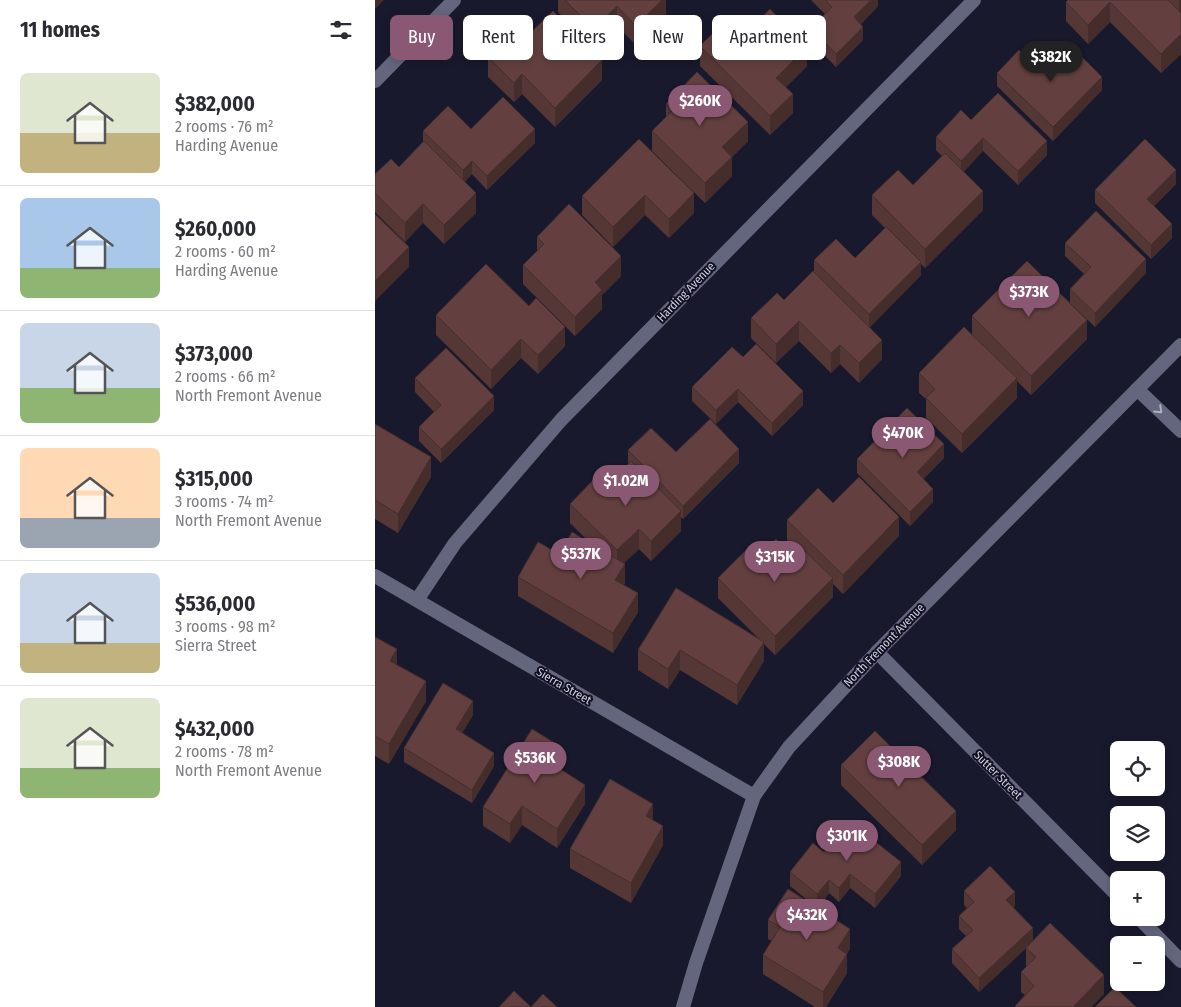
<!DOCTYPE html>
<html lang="en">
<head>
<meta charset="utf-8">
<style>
	body { margin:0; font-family:"Fira Sans Condensed",sans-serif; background:#f2f2f3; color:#2b2b33; height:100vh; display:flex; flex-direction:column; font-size:19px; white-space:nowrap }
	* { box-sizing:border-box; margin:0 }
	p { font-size:16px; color:#7c7c81 }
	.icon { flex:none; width:28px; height:28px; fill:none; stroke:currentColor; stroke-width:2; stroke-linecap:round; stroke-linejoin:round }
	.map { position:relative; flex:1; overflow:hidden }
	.panel { display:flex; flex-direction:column; background:#fff; width:375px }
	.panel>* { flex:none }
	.banner { position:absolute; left:15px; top:15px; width:475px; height:45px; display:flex; gap:10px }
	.tools { position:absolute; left:735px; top:741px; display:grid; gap:10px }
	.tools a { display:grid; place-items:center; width:55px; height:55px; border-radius:8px; background:#fff; box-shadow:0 2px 8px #0003; font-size:25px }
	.price { position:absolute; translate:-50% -42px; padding:0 11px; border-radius:18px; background:#8a5872; color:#fff; font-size:16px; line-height:32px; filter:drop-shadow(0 1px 2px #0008) }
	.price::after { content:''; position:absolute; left:50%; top:30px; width:15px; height:11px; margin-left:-8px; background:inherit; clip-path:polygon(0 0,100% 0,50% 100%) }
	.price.selected { background:#222; color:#fff }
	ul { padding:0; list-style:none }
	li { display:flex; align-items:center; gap:15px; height:125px; padding:0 20px }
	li+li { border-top:1px solid #e1e1e2 }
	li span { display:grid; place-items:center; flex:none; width:140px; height:100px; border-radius:8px; color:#555 }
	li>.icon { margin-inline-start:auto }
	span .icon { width:60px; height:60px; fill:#fffc; stroke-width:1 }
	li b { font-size:21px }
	h2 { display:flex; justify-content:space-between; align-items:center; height:60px; padding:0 20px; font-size:21px }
	.tag { padding:0 18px; border-radius:8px; background:#fff; box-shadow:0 2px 8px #0003; font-size:18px; line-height:45px }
	.tag.selected { background:#8a5872; color:#fff }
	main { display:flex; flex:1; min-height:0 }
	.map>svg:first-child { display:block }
</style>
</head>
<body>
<main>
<section class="panel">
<h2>11 homes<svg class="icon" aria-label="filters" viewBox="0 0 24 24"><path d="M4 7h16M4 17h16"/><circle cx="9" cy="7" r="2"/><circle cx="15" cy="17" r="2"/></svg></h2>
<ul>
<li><span style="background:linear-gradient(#dfe7d0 60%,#c2b280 0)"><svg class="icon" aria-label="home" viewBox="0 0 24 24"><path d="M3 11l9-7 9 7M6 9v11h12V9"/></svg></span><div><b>$382,000</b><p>2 rooms · 76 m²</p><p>Harding Avenue</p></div></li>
<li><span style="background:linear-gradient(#a9c7e8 70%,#8fb573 0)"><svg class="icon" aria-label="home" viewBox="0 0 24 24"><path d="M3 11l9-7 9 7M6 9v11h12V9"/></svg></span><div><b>$260,000</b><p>2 rooms · 60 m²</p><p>Harding Avenue</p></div></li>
<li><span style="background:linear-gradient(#c9d6e8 65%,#8fb573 0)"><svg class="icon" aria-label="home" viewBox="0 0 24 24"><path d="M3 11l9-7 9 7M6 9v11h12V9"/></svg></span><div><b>$373,000</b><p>2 rooms · 66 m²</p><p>North Fremont Avenue</p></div></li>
<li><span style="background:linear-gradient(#ffd9b3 70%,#9aa5b1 0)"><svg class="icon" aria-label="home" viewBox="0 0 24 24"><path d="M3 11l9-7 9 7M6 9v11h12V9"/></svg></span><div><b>$315,000</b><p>3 rooms · 74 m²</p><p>North Fremont Avenue</p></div></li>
<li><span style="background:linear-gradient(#c9d6e8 70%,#c2b280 0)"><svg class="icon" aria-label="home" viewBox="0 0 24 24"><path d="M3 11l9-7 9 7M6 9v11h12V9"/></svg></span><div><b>$536,000</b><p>3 rooms · 98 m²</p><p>Sierra Street</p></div></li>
<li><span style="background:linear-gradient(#dfe7d0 70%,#8fb573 0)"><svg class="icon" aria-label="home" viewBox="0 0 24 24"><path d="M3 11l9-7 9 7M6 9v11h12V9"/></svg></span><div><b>$432,000</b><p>2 rooms · 78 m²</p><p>North Fremont Avenue</p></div></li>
</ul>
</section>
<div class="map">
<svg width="806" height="1007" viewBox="0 0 806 1007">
	<rect width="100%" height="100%" fill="#19192d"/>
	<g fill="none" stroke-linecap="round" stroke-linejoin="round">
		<path stroke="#64667e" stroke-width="14" d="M762 389 806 431"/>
		<g stroke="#64667e" stroke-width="14">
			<path d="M0 81 79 0"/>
			<path d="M0 576 379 796"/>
			<path d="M42 600 80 543 186 420 599 0"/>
			<path d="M502 652 744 897"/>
			<path d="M764 918 806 961"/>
			<path d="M308 1007 321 963 379 796 414 747 502 652 806 345"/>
		</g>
	</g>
	<g fill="#553736">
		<path d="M183 0H291V16L261 45 242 26 219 49 183 12Z"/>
		<path d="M436 0H503V6L486 24 488 40 461 67 436 42V28L450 14Z"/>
		<path d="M693 0H806V54L786 73 735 22 713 44 691 21V2Z"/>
		<path d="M368 37 432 66 411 87 418 113 395 135 325 66V46Z"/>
		<path d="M149 39 227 80 180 127 147 94 139 102 113 77V57Z"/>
		<path d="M622 73H668L727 90 678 141 622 86Z"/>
		<path d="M291 104 373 141 357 157V176L330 203 277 151V131L291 117Z"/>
		<path d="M596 120 672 155 643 185 608 151 588 172 608 210 550 268 546 264V275L495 327 507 359 484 383 465 364 456 373 424 341 401 363 376 338V318L409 300 439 272V260L480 258 510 228 497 215V195L538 185 567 156 561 150V137Z"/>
		<path d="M96 129 160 143 112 190 97 174 89 182 101 213 69 244 48 223 30 242 0 212V174L24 167 48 142V131Z"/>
		<path d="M801 184 779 206 797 238 776 259 720 203V190Z"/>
		<path d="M319 193V213L294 238 270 215 238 247 207 215V196Z"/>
		<path d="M162 237 246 276 227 295V309L200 336 148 284V265L162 251Z"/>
		<path d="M690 243 771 273 720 327 695 303 712 339 656 395 642 381V398L587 453 551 418V399L544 393V373L597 335V316L695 303V289L709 274 690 256Z"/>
		<path d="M61 315 190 346 163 374 146 358 116 389 61 335Z"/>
		<path d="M368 357 428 405 397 436 363 402 341 424 317 401V387Z"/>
		<path d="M40 378 119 410 66 463 44 441V427L59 412 40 392Z"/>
		<path d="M0 424 56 477 23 533 0 519Z"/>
		<path d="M253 450 301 452 364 463 308 519 306 517V531L276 561 264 549 249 563 250 583 249 585 263 612 238 653 143 596V577L184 554 216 544 195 523V504L230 487 253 464Z"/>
		<path d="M569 458 548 479 558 502 535 526 482 473V459Z"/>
		<path d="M458 503 524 536 468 594 458 584V597L400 655 389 644V661L362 705 305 670 293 689 263 670V650L384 639 343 598V578L388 552 421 560 427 554 412 540V520Z"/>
		<path d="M0 637 51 701 14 764 0 756Z"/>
		<path d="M98 715 87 733 119 766 97 803 29 762V748Z"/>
		<path d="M466 765 581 830 547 865 466 785Z"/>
		<path d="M186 766 185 769 210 804 182 848 147 825 135 843 108 826V807Z"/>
		<path d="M278 820 288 845 256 903 195 868V849Z"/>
		<path d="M449 852 526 876 500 908 475 888 464 902 454 893 443 908 475 948 472 954V973L451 1007H440L388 974V955L397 941 393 939V920L442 908 415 886V872Z"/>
		<path d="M589 891 640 906 638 907 658 941 729 994 716 1007H640V1006L650 995 646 992V972L651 967V948L604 992 577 963V949L591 936 584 929V916L592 908 589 905Z"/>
	</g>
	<g fill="#452d2c">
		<path d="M0 0H9L0 9Z"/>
		<path d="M287 0H291V16L261 45V26Z"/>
		<path d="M496 0H503V6L479 31V17Z"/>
		<path d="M804 0H806V12L804 14Z"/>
		<path d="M735 2V22L713 44V25Z"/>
		<path d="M242 6V26L219 49V29Z"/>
		<path d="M488 27V40L461 67V54Z"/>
		<path d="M806 34V54L786 73V54Z"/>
		<path d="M432 47V66L401 97V78Z"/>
		<path d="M227 60V80L180 127V108Z"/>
		<path d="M147 74V94L139 102V83Z"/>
		<path d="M727 77V90L678 141V127Z"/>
		<path d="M418 94V113L395 135V116Z"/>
		<path d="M373 122V141L357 157V176L330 203V183L347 147Z"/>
		<path d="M160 129V143L112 190V176Z"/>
		<path d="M608 138V151L586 175V161Z"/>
		<path d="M672 141V155L643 185V171Z"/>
		<path d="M97 161V174L88 184V170Z"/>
		<path d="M801 170V184L772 213V199Z"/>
		<path d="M608 191V210L550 268V249Z"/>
		<path d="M101 193V213L69 244V225Z"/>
		<path d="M319 193V213L294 238V219Z"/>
		<path d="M270 195V215L238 247V227Z"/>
		<path d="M48 204V223L30 242V223Z"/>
		<path d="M797 224V238L776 259V245Z"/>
		<path d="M34 247V267L0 301V281Z"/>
		<path d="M246 256V276L227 295V309L200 336V317L220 282Z"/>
		<path d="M771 259V273L720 327V313Z"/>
		<path d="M546 262V275L494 328V314Z"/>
		<path d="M712 320V339L656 395V376Z"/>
		<path d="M424 321V341L401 363V344Z"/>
		<path d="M190 327V346L163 374V355Z"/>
		<path d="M146 339V358L116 389V370Z"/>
		<path d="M507 340V359L484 383V363Z"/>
		<path d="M465 345V364L456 373V353Z"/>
		<path d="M642 378V398L587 453V434Z"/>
		<path d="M363 389V402L341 424V410Z"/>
		<path d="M428 391V405L397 436V423Z"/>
		<path d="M119 396V410L66 463V449Z"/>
		<path d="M569 444V458L542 486V472Z"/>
		<path d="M364 449V463L308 519V506Z"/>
		<path d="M56 457V477L23 533V514Z"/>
		<path d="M558 489V502L535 526V512Z"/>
		<path d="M306 511V531L276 561V541Z"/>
		<path d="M524 517V536L468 594V575Z"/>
		<path d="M264 529V549L242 570V550Z"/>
		<path d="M250 564V583L240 599V580Z"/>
		<path d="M458 578V597L400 655V636Z"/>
		<path d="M263 593V612L238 653V633Z"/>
		<path d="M389 642V661L362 705V685Z"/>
		<path d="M22 649V669L15 661Z"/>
		<path d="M305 650V670L293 689V669Z"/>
		<path d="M51 681V701L14 764V744Z"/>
		<path d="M98 701V715L81 743V729Z"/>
		<path d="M186 747V766L176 782V763Z"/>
		<path d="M119 753V766L97 803V790Z"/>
		<path d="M210 785V804L182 848V829Z"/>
		<path d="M278 804V823L271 816Z"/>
		<path d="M147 806V825L135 843V824Z"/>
		<path d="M581 811V830L547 865V845Z"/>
		<path d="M288 826V845L256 903V883Z"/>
		<path d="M526 862V876L500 908V894Z"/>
		<path d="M475 874V888L464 902V888Z"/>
		<path d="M454 880V893L442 908V894Z"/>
		<path d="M640 892V906L631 914V900Z"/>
		<path d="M658 928V942L604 992V978Z"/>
		<path d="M475 929V948L463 967V948Z"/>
		<path d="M472 954V973L451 1007H448V992Z"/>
		<path d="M729 975V994L716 1007H698Z"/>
	</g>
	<g fill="#63403f" stroke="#452d2c">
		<path d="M190 0H287L261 26 242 6 219 29Z"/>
		<path d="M450 0H496L479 17 488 27 461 54 436 28 457 7Z"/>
		<path d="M693 0H793L806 13V34L786 54 735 2 713 25 691 2Z"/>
		<path d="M395 9 432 47 401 78 418 94 395 116 325 46 351 20 368 37Z"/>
		<path d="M178 11 227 60 180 108 147 74 139 83 113 57 140 30 149 39Z"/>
		<path d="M695 45 727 77 678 127 622 73 644 50 668 73Z"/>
		<path d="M322 72 373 122 347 147 357 157 330 183 277 131 298 110 291 104Z"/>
		<path d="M623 93 672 141 643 171 608 138 586 161 561 137 586 110 596 120Z"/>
		<path d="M128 97 160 129 112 176 97 161 88 170 48 131 73 106 96 129Z"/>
		<path d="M264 139 319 193 294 219 270 195 238 227 207 196Z"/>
		<path d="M770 139 801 170 772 199 797 224 776 245 720 190Z"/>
		<path d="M49 141 101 193 69 225 48 204 30 223 0 193V174L16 159 24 167Z"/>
		<path d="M570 153 608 191 550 249 497 195 523 170 538 185Z"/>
		<path d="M194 204 246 256 220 282 227 290 200 317 148 265 169 244 162 237Z"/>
		<path d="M721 211 771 259 720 313 695 289 716 267 690 243Z"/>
		<path d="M0 214 34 247 0 281Z"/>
		<path d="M511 227 546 262 494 314 439 260 461 239 480 258Z"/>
		<path d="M652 261 712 320 656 376 597 316Z"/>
		<path d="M111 264 154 306 161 298 190 327 163 355 146 339 116 370 61 315Z"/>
		<path d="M438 271 507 340 484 363 465 345 456 353 424 321 401 344 376 318 402 293 409 300Z"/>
		<path d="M589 327 642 378 587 434 551 398 560 389 544 373Z"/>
		<path d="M381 344 428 391 397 423 363 389 341 410 317 387 357 347 368 357Z"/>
		<path d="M71 348 119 396 66 449 44 427 66 405 40 378Z"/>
		<path d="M532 408 569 444 542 472 558 489 535 512 482 459Z"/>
		<path d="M335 419 364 449 308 506 253 450 276 428 301 452Z"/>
		<path d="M0 424 56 457 23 514 0 500Z"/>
		<path d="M256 461 306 511 276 541 264 529 242 550 195 504 221 477 230 487Z"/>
		<path d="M484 477 524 517 468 575 412 520 443 488 458 503Z"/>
		<path d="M197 532 250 564 240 580 263 593 238 633 143 577 163 542 184 554Z"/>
		<path d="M401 539 421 560 430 551 458 578 400 636 343 578 378 543 388 552Z"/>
		<path d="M301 588 389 642 362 685 305 650 293 669 263 650Z"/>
		<path d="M0 637 22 649 15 661 51 681 14 744 0 736Z"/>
		<path d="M68 683 98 701 81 729 119 753 97 790 29 748Z"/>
		<path d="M157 729 186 747 176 763 210 785 182 829 147 806 135 824 108 807Z"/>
		<path d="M500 731 581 811 547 845 466 765Z"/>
		<path d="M235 779 278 804 271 816 288 826 256 883 195 849Z"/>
		<path d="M474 821 526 862 500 894 475 874 464 888 454 880 442 894 415 872 438 843 449 852Z"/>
		<path d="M615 866 640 892 631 900 658 928 604 978 577 949 598 930 584 916 599 902 589 891Z"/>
		<path d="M413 889 475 929 463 948 472 954 448 992 388 955 405 927 393 920Z"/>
		<path d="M675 923 729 975 698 1007H641L640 1006 659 986 646 972 661 957 651 948Z"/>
		<path d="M740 987 761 1007H720Z"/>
		<path d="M139 991 156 1007H124Z"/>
		<path d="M168 994 182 1007H156Z"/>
	</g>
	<defs><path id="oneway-chevron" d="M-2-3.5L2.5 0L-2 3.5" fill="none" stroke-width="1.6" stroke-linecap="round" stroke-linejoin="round" transform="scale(1.25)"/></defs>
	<use stroke="#afb0c1" href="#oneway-chevron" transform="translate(784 410) rotate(44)"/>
	<g text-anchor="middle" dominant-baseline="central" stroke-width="4" stroke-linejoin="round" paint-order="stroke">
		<g font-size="12" fill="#cfd0de" stroke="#111023">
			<text transform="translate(311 292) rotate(-46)">Harding Avenue</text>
			<text transform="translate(509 645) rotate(-46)">North Fremont Avenue</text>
			<text transform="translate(189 686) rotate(30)">Sierra Street</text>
			<text transform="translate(623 775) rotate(45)">Sutter Street</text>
		</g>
	</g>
</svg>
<div class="tools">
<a><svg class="icon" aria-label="locate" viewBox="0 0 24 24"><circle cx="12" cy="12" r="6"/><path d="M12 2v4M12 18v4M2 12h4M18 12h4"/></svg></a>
<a><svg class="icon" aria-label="layers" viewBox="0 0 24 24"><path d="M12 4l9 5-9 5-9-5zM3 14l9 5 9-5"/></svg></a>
<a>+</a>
<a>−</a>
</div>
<b class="price selected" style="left:676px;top:83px">$382K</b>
<b class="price" style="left:325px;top:127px">$260K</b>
<b class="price" style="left:654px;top:318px">$373K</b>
<b class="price" style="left:528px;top:459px">$470K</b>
<b class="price" style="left:251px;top:507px">$1.02M</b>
<b class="price" style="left:206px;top:580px">$537K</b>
<b class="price" style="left:400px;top:583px">$315K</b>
<b class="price" style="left:160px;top:784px">$536K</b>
<b class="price" style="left:524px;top:788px">$308K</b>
<b class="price" style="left:472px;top:862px">$301K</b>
<b class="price" style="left:432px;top:941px">$432K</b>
<div class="banner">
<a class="tag selected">Buy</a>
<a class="tag">Rent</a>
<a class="tag">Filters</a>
<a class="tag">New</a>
<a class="tag">Apartment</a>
</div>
</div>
</main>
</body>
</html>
